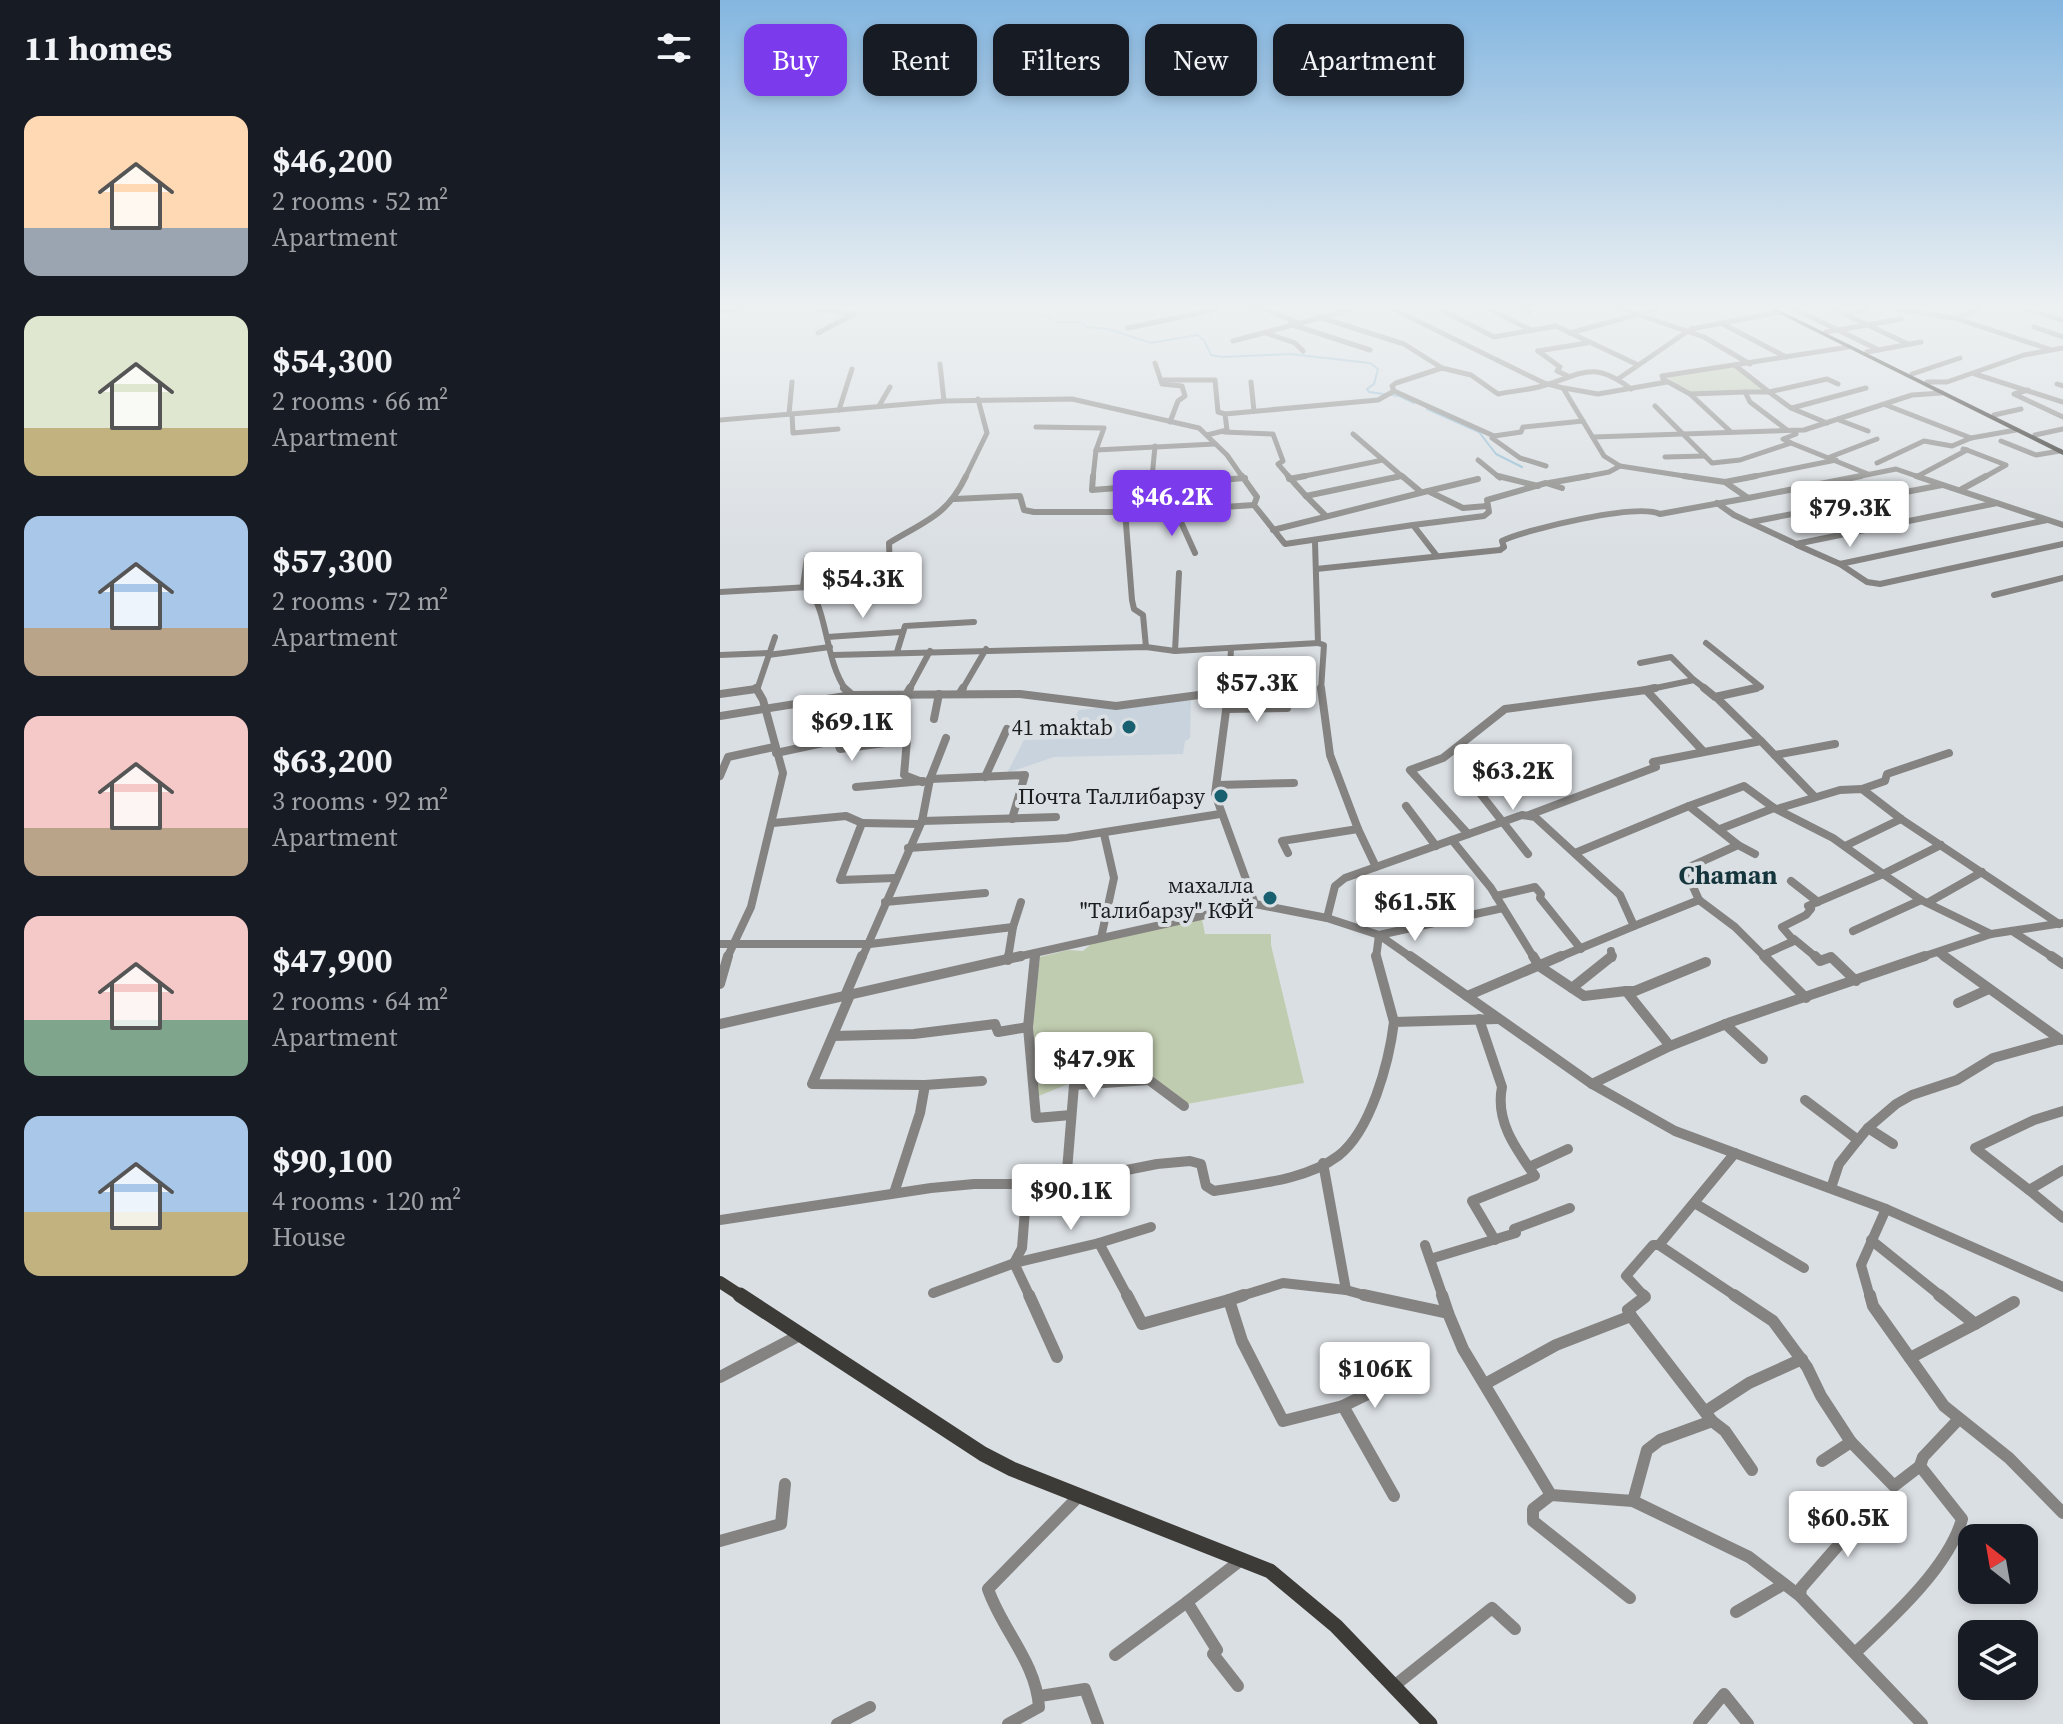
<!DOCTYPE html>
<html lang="en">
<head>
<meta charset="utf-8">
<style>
	body { margin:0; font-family:"Source Serif 4",serif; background:#242831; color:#f1f3f6; height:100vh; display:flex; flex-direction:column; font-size:30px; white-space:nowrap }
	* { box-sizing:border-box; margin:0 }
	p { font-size:26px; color:#9ea1a6 }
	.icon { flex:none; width:44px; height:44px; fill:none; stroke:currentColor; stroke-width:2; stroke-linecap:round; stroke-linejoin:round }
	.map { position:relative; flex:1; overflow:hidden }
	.panel { display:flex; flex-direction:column; background:#171b24; width:720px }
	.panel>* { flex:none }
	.top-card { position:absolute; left:24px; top:24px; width:760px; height:72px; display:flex; gap:16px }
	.needle { width:52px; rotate:329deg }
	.fabs { position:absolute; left:1238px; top:1524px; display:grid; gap:16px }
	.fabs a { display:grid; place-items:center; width:80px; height:80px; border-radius:16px; background:#171b24; box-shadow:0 4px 12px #0003; font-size:40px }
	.price { position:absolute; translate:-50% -68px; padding:0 18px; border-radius:8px; background:#fff; color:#222; font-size:26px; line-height:52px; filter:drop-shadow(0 2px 4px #0008) }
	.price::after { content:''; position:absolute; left:50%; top:48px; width:24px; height:18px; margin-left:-12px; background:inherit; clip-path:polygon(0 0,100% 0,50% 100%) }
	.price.selected { background:#7c3aed; color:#fff }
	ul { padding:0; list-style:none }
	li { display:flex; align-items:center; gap:24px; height:200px; padding:0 24px }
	li span { display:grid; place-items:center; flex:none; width:224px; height:160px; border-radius:16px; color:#555 }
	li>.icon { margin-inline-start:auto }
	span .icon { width:96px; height:96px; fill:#fffc; stroke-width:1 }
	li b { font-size:34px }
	h2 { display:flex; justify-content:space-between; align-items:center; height:96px; padding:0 24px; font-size:34px }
	.chip { padding:0 28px; border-radius:16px; background:#171b24; box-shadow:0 4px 12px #0003; font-size:28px; line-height:72px }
	.chip.selected { background:#7c3aed; color:#fff }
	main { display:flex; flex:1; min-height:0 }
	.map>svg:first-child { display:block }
</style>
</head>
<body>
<main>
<section class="panel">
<h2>11 homes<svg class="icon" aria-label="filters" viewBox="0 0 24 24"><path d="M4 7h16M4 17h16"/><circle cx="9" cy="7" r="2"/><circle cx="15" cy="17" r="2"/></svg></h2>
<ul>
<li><span style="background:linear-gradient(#ffd9b3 70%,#9aa5b1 0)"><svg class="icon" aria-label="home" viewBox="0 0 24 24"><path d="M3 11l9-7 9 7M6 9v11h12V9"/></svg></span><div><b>$46,200</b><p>2 rooms · 52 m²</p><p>Apartment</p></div></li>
<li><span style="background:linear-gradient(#dfe7d0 70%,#c2b280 0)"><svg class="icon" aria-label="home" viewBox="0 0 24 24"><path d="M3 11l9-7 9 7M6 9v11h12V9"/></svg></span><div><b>$54,300</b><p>2 rooms · 66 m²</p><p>Apartment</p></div></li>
<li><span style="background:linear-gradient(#a9c7e8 70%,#b9a48a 0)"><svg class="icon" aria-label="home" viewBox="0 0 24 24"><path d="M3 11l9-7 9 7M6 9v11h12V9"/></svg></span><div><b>$57,300</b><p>2 rooms · 72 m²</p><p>Apartment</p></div></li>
<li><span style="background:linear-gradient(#f6c9c9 70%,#b9a48a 0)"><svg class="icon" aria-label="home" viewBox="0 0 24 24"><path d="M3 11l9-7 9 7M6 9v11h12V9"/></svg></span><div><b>$63,200</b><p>3 rooms · 92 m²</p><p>Apartment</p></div></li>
<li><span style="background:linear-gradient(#f6c9c9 65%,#7fa58c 0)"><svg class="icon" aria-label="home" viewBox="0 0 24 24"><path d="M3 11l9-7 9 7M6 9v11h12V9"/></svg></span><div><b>$47,900</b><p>2 rooms · 64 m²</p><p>Apartment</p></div></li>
<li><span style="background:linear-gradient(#a9c7e8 60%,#c2b280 0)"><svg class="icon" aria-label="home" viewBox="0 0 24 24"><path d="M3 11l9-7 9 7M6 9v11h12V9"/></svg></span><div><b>$90,100</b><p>4 rooms · 120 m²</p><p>House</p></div></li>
</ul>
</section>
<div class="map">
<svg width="1343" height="1724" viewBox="0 0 1343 1724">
	<rect width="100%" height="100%" fill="#dadfe3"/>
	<path fill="#c8d3dd" d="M471 697 470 738 465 741 463 754 334 757 287 773 304 740 342 739 359 710Z"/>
	<g fill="#c0ccaf">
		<path d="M1015 367 1044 391 970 393 944 375Z"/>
		<path d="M482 919 485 934H551V945L584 1083 467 1104 431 1077 358 1080 316 1097 313 1022 320 957 348 950 363 951 372 943Z"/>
	</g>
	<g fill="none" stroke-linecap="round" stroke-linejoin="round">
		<g stroke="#8ebad3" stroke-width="2">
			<path d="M310 309 338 322H361L367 327 388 329 431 343 477 335 484 340 491 355 502 357 570 354 650 363 658 369 654 384 647 389 649 392 679 396 694 403"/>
			<path d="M707 409 759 432 776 454 802 467"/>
		</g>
		<g stroke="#848381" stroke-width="5">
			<path d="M97 309 134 314 98 333"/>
			<path d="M530 309H538"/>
			<path d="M545 309 576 322"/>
			<path d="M673 309 824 383 843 388 884 456 900 466"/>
			<path d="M720 309 774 337 836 326 916 364"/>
			<path d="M769 309 811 330"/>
			<path d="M804 309 810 312"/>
			<path d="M902 309 984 337 1030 364"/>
			<path d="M1075 309 1159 350"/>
			<path d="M1114 309 1188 344"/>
			<path d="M1175 309 1235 318 1259 309"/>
			<path d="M1305 309 1343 320"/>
			<path d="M0 311 21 309"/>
			<path d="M1126 314 1146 310"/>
			<path d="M599 317 684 344 722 368 751 375 778 394C793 391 808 390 822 386 861 375 872 359 911 389"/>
			<path d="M1235 318 1329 349"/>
			<path d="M1001 323 1066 357"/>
			<path d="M570 324 650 350"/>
			<path d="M1314 327 1343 337"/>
			<path d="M408 328 498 309"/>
			<path d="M1106 332 1181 319"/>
			<path d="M546 333 575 343 583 351"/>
			<path d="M850 333 937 309"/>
			<path d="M513 341 633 309"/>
			<path d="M818 351 867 343"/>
			<path d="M818 351 840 367 837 371 848 376"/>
			<path d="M1147 352 1201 342"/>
			<path d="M435 363 442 384 462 386 465 396 458 401 450 422"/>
			<path d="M220 364 224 401"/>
			<path d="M1016 366 1049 392H1025L1030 402 1067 430"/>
			<path d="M1192 374 1240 358"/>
			<path d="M1255 374 1343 402"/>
			<path d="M942 376 1129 347"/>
			<path d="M898 379 971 329 1060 312"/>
			<path d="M943 379 970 394 1011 432"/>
			<path d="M443 380H495L498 412 505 414"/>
			<path d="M531 382 534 411"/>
			<path d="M1207 382H1227L1304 355 1343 348"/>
			<path d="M1337 384 1343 386"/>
			<path d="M844 388 878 394 947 382"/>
			<path d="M1308 390 1294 394 1343 417"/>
			<path d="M674 391 774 436 772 438 800 458 826 466"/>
			<path d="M970 394 1025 392"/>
			<path d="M1166 405 1251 438 1296 430"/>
			<path d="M159 406 170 387"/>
			<path d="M935 406 992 463 1020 460 1071 443 1063 439 1076 434 1074 431"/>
			<path d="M1072 408 1146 388"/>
			<path d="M119 410 132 369"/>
			<path d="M69 414 72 382"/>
			<path d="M72 414 73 433 118 429"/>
			<path d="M1274 415 1301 409"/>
			<path d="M0 420 224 401 352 399 479 428 507 455 523 478"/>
			<path d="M1119 420 1148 431"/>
			<path d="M1107 423 1071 408 1049 392 1107 379 1118 384"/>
			<path d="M316 427 384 428 376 450"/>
			<path d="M504 432 553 434 563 461 558 464 570 478"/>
			<path d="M633 434 684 478"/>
			<path d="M487 435 507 430 505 414 658 400 674 391 672 386 676 383 722 368"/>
			<path d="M1315 435 1343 429"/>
			<path d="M774 436 801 432 803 427 863 421"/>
			<path d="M873 437 1084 430 1192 395 1222 393"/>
			<path d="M1281 441 1316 455 1340 451"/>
			<path d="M1071 443 1148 474"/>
			<path d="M1247 450 1286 465 1263 478"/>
			<path d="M945 457 985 456"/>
			<path d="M1110 457 1157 439"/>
			<path d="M758 460 780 478"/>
			<path d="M1157 463 1204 441 1232 446 1251 438"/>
			<path d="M1198 476 1247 450 1243 449"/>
			<path d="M245 478 267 433 258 399"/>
			<path d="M373 478 376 450 495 444"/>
			<path d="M432 478 435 446"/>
			<path d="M575 478 663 460"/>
			<path d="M673 478 681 476"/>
			<path d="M858 478 889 472 900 466 977 478"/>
			<path d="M1026 478 1116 460"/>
			<path d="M1131 478 1176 469 1202 478"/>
		</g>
		<g stroke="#848381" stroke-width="6">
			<path d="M373 476 372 490 525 478"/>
			<path d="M522 476 537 497 534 505 565 544 693 525 717 556"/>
			<path d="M568 476 586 496"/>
			<path d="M682 476 701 492"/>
			<path d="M778 476 818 486"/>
			<path d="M964 476 1005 482 1028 498 1141 476"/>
			<path d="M1196 476 1343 525"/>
			<path d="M569 479 585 476"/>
			<path d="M758 479 708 491 743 508 767 506"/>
			<path d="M1005 482 1036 476"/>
			<path d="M829 483 868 476"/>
			<path d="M431 487 432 476"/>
			<path d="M1242 489 1266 476"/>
			<path d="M586 496 681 476"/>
			<path d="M586 496 605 515"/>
			<path d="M235 499 300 496 304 510 314 512H427L534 505"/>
			<path d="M997 503 1014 515 1076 544 1277 503"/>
			<path d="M405 511 412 600 414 609 423 615 426 647"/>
			<path d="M456 511 475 553"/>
			<path d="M1031 522 1222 485"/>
			<path d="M693 525 764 516 769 512 767 500 826 483 842 488"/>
			<path d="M553 530 708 491"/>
			<path d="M1077 545 1120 564 1327 520"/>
			<path d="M1120 564 1147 582 1160 584 1343 544"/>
			<path d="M596 569 780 550 784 547 782 541C807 529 917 503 940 514L1028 498"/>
			<path d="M83 586 87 558"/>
			<path d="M89 587C109 618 105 660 126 690"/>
			<path d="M0 592 89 587 170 572 169 543C205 521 227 516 246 476"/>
			<path d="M1274 595 1343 578"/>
			<path d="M107 637 181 632"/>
			<path d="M598 643 604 645 601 690"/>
			<path d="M986 643 1041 687 1026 690"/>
			<path d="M455 651 459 573"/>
			<path d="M177 652 185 626 254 622"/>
			<path d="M0 655 50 653"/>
			<path d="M48 655 110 647"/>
			<path d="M114 655 426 647 455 651 598 643 595 542"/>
			<path d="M920 663 951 657 974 680"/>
			<path d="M28 690 36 689"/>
			<path d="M37 690 55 637"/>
			<path d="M189 690 210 651"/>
			<path d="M242 690 266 649"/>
			<path d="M509 690 511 648"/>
			<path d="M926 690 974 680 987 690"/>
		</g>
		<g stroke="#848381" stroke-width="8">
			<path d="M124 688 132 695"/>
			<path d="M509 688 495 794 535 904"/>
			<path d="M601 688 610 755 638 829"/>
			<path d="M984 688 995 697 1036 688"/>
			<path d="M926 690 935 688"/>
			<path d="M240 693 243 688"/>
			<path d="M0 694 36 689"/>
			<path d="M186 695 190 688"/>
			<path d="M996 697 1041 741"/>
			<path d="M507 709 567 708"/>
			<path d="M0 716 132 695 300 694 396 706 509 691"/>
			<path d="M214 719 219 694"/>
			<path d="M117 740 120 749 187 740 184 775 202 782"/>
			<path d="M56 753 117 740 120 697"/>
			<path d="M1055 755 1115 744"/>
			<path d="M755 770 748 778 808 854"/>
			<path d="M0 776 8 757 54 747"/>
			<path d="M265 777 287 729"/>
			<path d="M210 779 305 775 292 819"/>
			<path d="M497 785 574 783"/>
			<path d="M136 787 203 781"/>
			<path d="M1142 789 1165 781 1167 774 1229 753"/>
			<path d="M686 806 716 846"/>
			<path d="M969 806 1024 786 1054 808 1113 838 1163 874 1088 906 1091 909 1086 915 1062 927 1074 941 1043 955 1015 927 979 900"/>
			<path d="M1060 808 1120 790 1142 789 1181 819 1339 924"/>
			<path d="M809 815 936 767 933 762 1041 741 1095 797"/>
			<path d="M202 821 336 817"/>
			<path d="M53 823 126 816 142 823 120 880 175 878"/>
			<path d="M142 823 199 824"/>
			<path d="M1000 829 1054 808"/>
			<path d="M748 834 690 770 723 758 785 709 926 690 983 751"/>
			<path d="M732 840 771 888 814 958"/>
			<path d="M1221 845 1163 874 1201 900 1271 934"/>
			<path d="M1125 846 1181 819"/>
			<path d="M188 848 347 838 500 814"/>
			<path d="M568 853 562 841 638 829 656 867"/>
			<path d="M855 853 969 806 1018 845"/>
			<path d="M1071 881 1098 902"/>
			<path d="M776 896 815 887 821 894 820 898 861 949"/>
			<path d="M165 902 265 893"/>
			<path d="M1209 902 1262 872"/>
			<path d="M607 918 615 886 625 878 802 815 815 817 900 895 914 926 837 958"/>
			<path d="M914 926 979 900 965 869 1018 845 1035 854"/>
			<path d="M293 927 301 902"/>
			<path d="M1133 931 1201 900"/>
			<path d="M1292 931 1334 958"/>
			<path d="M381 938 394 878 384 834"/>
			<path d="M1074 939 1097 958"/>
			<path d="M0 944H150L293 927 288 958"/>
			<path d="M891 951 892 958"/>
			<path d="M1219 953 1226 958"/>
			<path d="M1043 955 1046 958"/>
			<path d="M7 958 31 907 63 773 43 700 36 688"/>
			<path d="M142 958 202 821 210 779 226 738"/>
			<path d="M292 958 535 904 607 918 659 935 692 958"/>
			<path d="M315 958V954"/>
			<path d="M656 958 659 935 783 908"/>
			<path d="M1107 958H1112"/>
			<path d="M1199 958 1271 934 1343 923"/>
		</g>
		<g stroke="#848381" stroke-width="10">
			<path d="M656 956 674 1022"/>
			<path d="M690 956 872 1084 955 1131 1166 1209 1343 1287"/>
			<path d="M813 956 819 966 852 988 892 956"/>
			<path d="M1044 956 1086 998"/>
			<path d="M1095 956 1100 961 1111 957 1136 981"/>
			<path d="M1224 956 1341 1040"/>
			<path d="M1331 956 1343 964"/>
			<path d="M288 960 289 956"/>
			<path d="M0 984 8 956"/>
			<path d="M852 988 864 996 906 991 950 1046"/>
			<path d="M906 991H915L986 962"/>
			<path d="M130 995 92 1084 205 1085"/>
			<path d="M125 996 142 956"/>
			<path d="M747 996 841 956"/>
			<path d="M1238 1003 1269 989"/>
			<path d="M759 1019 782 1087C775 1121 796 1149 815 1176L752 1201 775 1240"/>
			<path d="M0 1024 301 956"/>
			<path d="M1005 1024 1043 1059"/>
			<path d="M308 1027 315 956"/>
			<path d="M113 1036 194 1034 275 1024 278 1032 308 1027 316 1118 351 1115"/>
			<path d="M872 1084 950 1046 1011 1022 1205 956"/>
			<path d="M1085 1100 1138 1140 1148 1128"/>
			<path d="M1173 1144 1148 1128 1176 1104 1192 1095 1237 1080 1273 1058 1338 1040"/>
			<path d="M1015 1153 939 1245 1017 1297"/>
			<path d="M603 1163 626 1290"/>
			<path d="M809 1167 848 1149"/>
			<path d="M1343 1170 1309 1190 1343 1218"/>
			<path d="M346 1183 354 1085 429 1080 464 1106"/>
			<path d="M1111 1188 1119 1164 1138 1140"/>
			<path d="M1309 1190 1255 1148 1314 1120 1343 1111"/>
			<path d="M174 1193 200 1113 205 1085 262 1081"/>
			<path d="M976 1204 1084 1268"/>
			<path d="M0 1220 211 1188 254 1184H336L437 1164 470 1161 481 1164 486 1186 494 1191C533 1184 585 1181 618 1156 651 1131 669 1062 674 1022L778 1019"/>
			<path d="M1151 1240 1222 1297"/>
			<path d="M379 1243 431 1227"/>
			<path d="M705 1245 723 1297"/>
			<path d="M710 1259 796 1233 794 1229 850 1208"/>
			<path d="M294 1263 302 1248 307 1184"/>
			<path d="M213 1293 292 1264"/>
			<path d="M310 1297 294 1263 379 1243 408 1297"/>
			<path d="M518 1297 563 1283 626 1290 651 1297"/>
			<path d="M925 1297 906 1276 933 1245H939"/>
			<path d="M1150 1297 1141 1265 1166 1209"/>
		</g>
		<g stroke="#848381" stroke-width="12">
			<path d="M309 1295 337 1357"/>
			<path d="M407 1295 422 1324 509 1300"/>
			<path d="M524 1295 509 1300 522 1341 563 1421 623 1406 674 1496"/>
			<path d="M644 1295 728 1313 743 1349 831 1495 913 1501 1029 1557 1080 1596 1202 1724"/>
			<path d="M722 1295 728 1313"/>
			<path d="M1014 1295 1053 1321 1087 1367 1101 1396 1131 1442"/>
			<path d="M1150 1295 1153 1306 1224 1406 1289 1458 1343 1513"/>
			<path d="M911 1316 908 1310 925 1297 923 1295"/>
			<path d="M1255 1324 1294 1302"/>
			<path d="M1190 1358 1255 1324 1219 1295"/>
			<path d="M0 1377 80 1335"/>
			<path d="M765 1384 836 1345 911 1316 992 1421 940 1440 927 1450 913 1501"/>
			<path d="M623 1406 672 1382"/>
			<path d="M986 1411 1029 1383 1082 1359"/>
			<path d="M992 1421 1005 1431 1032 1470"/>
			<path d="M1102 1461 1131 1442 1174 1486 1200 1466"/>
			<path d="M831 1495 813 1509V1521L910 1598"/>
			<path d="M0 1541 61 1524 65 1484"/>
			<path d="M1080 1596 1081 1588 1149 1510"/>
			<path d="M1016 1612 1064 1584"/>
			<path d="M1135 1653C1171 1619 1229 1567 1242 1519L1200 1466 1203 1457 1238 1420"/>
			<path d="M395 1655 467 1602"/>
			<path d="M518 1686 493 1654 497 1650 467 1602 521 1560"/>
			<path d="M674 1686 772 1608 795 1629"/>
			<path d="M320 1696 365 1689 378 1724"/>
			<path d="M117 1724 150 1707"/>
			<path d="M288 1724 319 1707C316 1662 282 1630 268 1589L359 1496"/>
			<path d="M979 1724 1004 1694 1028 1724"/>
		</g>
		<path stroke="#3d3b37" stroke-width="12" d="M0 1282 23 1297"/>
		<path stroke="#3d3b37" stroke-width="15" d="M20 1295 263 1454 292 1469 550 1571 616 1626 710 1724"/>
		<path fill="#25231f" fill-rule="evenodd" d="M1050 309H1057L1343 450V455Z"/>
	</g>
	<linearGradient id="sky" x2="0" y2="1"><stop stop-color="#84b6e0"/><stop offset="0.56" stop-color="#eef1f2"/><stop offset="1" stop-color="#eef1f2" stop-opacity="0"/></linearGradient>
	<rect width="1343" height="550" fill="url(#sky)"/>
	<g fill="#186070" stroke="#dadfe3" stroke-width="3">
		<circle cx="409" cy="727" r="8"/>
		<circle cx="501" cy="796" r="8"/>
		<circle cx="550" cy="898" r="8"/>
	</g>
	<g text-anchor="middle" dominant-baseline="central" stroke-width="8" stroke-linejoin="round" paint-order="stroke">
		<g font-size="22" fill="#1a1c1e" stroke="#dadfe3" text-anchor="end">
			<text x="393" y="727">41 maktab</text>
			<text x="485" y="796">Почта Таллибарзу</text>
			<text x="534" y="885">махалла<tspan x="534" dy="25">"Талибарзу" КФЙ</tspan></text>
		</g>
		<g font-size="26" font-weight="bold" fill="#15353d" stroke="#dadfe3">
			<text x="1008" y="875">Chaman</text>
		</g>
	</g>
</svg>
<div class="fabs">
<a><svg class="needle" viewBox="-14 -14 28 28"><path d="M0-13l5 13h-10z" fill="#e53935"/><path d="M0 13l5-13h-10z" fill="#9ea1a6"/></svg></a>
<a><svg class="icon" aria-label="layers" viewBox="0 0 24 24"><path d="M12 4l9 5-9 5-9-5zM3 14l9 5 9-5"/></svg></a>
</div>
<b class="price selected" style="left:452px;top:538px">$46.2K</b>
<b class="price" style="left:1130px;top:549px">$79.3K</b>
<b class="price" style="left:143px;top:620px">$54.3K</b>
<b class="price" style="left:537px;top:724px">$57.3K</b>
<b class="price" style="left:132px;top:763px">$69.1K</b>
<b class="price" style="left:793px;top:812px">$63.2K</b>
<b class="price" style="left:695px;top:943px">$61.5K</b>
<b class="price" style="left:374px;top:1100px">$47.9K</b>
<b class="price" style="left:351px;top:1232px">$90.1K</b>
<b class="price" style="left:655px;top:1410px">$106K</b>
<b class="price" style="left:1128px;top:1559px">$60.5K</b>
<div class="top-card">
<a class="chip selected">Buy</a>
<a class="chip">Rent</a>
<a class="chip">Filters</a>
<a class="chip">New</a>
<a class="chip">Apartment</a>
</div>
</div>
</main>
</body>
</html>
